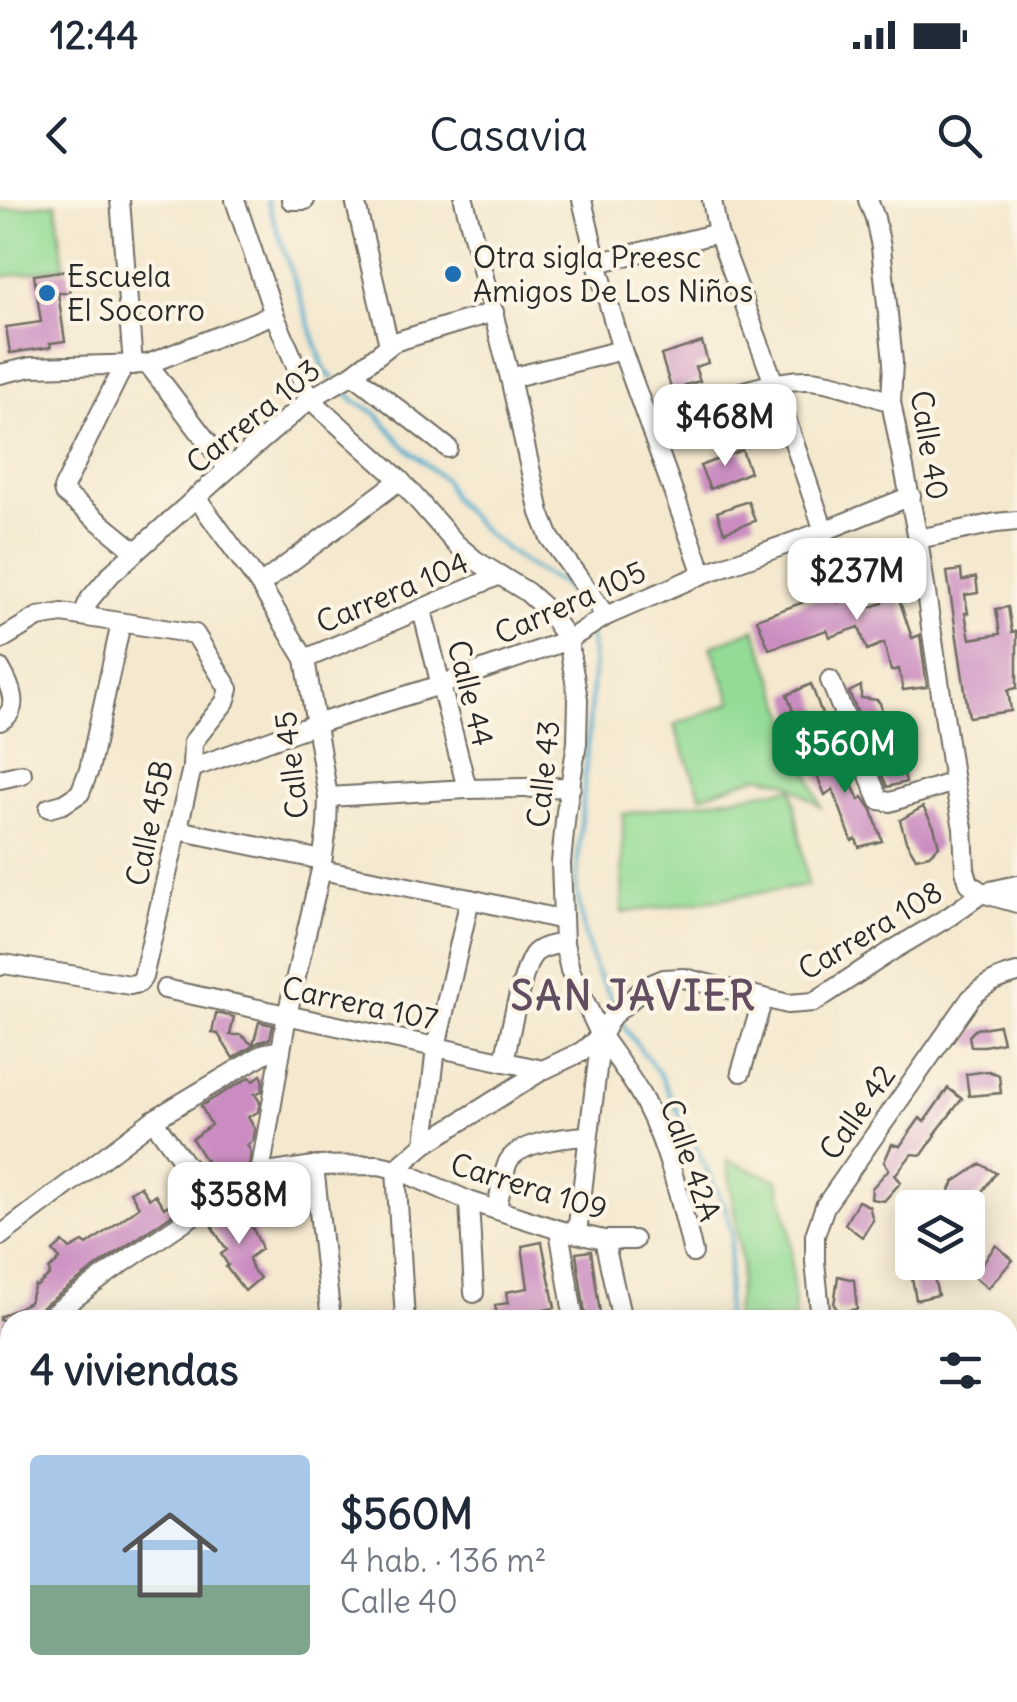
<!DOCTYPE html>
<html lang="es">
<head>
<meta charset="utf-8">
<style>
	body { margin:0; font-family:Delius,sans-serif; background:#f2f2f3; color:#1f2937; height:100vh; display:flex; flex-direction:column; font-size:38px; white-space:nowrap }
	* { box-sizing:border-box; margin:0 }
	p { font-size:32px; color:#747a83 }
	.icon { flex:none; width:55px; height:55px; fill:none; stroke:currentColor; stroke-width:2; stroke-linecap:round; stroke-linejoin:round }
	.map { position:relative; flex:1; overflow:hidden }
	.side { position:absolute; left:0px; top:1110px; width:1018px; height:392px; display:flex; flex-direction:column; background:#fff; border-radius:30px 30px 0 0; box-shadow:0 5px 25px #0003 }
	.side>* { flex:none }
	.buttons { position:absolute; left:895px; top:990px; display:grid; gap:20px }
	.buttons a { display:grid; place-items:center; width:90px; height:90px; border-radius:10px; background:#fff; box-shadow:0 5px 25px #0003; font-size:50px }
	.price { position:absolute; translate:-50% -85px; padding:0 22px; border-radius:20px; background:#fff; color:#222; font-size:32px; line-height:65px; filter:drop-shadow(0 2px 5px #0008) }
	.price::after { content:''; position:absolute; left:50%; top:60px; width:30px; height:22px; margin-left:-15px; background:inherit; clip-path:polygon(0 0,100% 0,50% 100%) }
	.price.active { background:#0b8043; color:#fff }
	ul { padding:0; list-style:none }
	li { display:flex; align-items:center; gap:30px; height:250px; padding:0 30px }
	li span { display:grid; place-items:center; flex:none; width:280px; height:200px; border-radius:10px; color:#555 }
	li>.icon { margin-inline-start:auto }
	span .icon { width:120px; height:120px; fill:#fffc; stroke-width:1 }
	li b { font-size:42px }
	h2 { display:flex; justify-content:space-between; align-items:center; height:120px; padding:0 30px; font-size:42px }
	.status { display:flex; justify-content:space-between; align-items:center; height:70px; padding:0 50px; background:#fff; direction:ltr }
	.status svg { height:28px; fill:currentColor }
	header { display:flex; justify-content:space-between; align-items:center; height:130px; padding:0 30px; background:#fff; font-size:45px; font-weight:600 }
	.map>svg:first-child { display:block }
</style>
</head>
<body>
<div class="status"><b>12:44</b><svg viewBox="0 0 49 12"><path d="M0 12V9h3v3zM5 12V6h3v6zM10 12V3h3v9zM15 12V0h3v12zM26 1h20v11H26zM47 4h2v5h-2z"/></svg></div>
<header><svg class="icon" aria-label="back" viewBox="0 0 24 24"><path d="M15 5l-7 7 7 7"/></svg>Casavia<svg class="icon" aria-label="search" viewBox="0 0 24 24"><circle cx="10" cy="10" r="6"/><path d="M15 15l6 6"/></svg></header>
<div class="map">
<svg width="1017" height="1502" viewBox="0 0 1017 1502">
	<rect width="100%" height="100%" fill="#fcf5e5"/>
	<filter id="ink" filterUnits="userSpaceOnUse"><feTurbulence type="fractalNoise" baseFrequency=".01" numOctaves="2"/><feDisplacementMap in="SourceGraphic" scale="20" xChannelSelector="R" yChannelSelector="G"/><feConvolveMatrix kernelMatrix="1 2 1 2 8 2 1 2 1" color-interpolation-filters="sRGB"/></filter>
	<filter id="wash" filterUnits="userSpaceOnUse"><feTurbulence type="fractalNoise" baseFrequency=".0048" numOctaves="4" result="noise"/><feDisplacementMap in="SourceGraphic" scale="40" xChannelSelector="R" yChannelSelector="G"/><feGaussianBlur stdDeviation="2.25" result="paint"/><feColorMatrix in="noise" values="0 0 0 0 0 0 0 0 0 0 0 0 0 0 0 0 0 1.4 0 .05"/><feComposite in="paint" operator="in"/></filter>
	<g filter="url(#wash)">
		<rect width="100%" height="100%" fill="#f4e8ce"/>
		<g fill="#94dc96" stroke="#608460" stroke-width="2.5">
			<path d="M56 3 64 67 0 77V10Z"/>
			<path d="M755 429 821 607 786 582 759 576 701 596 674 525 732 502 711 446Z"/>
			<path d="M792 588 808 686 622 713 623 614Z"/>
			<path d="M727 960 778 980 790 1030 795 1120H734L742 1066Z"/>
			<path d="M594 1493H764L759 1502H588Z"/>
		</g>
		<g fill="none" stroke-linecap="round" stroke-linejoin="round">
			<g stroke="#4eaccd" stroke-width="4">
				<path d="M267 0 325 171 334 179"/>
				<path d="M340 186 355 201 377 214 403 245 445 280 453 299 488 335 523 362 562 384 583 409 586 420"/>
				<path d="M590 434 594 463 576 686 585 736 596 771 615 805"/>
				<path d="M621 819 626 830 659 873 725 1007 732 1034 725 1120"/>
				<path d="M419 1502 423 1492"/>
				<path d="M671 1502 672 1492"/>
			</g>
		</g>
		<g id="blocks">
			<g fill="#cb8dc1">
				<path d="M68 70 70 93H58L65 141 50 143 51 147 10 153 6 127 41 122 34 75Z"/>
				<path d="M702 142 708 163 695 167 700 181 685 185 689 196 675 201 661 155Z"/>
				<path d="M742 250 750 272 710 289 700 266Z"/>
				<path d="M748 301 755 321 724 332 717 312Z"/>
				<path d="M899 344 905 365 890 372 912 438 920 435 927 487 903 490 899 469 891 471 884 443 867 450 859 427 830 437 827 430 769 449 757 419 834 391 838 402 855 396 860 411 883 403 876 383 880 382 871 357Z"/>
				<path d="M961 370 962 381 976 377 978 393 965 395 968 413H965L970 439 1000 434 996 409 1008 407 1012 432 1017 431V488L1008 490 1011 511 969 517 947 372Z"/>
				<path d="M811 484 828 530 802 535 787 495Z"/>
				<path d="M861 486V498L877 500 880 503 885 522 874 528 871 520 861 522 849 492Z"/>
				<path d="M888 542 892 549 894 548 901 562 906 582 887 587 872 550Z"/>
				<path d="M833 543 859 600 863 597 872 610 882 641 859 647 856 639 852 641 833 589 825 595 808 554Z"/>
				<path d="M923 607 934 627 939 646 929 655 916 658 906 641 900 620Z"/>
				<path d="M216 813 234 817 230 835H241L253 845 259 822 273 825 270 839 259 842 233 858 218 834 212 833Z"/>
				<path d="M999 825 1003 842 984 846H971L969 836 976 829Z"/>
				<path d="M988 871 999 875 1001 893 969 896 966 874Z"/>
				<path d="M261 875 263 879 262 891 255 894 260 902 258 912 248 917 255 929 253 941 247 945 251 952 249 966 216 985 210 977 214 974 192 939 211 925 201 906 250 877 253 881Z"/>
				<path d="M948 888 962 899 935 934 936 935 922 955 912 954 895 975 901 982 884 1001 871 999 872 988 889 969 884 962 892 944 900 946 920 918 924 922Z"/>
				<path d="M981 964 996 973 980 994 962 1008H941L954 982Z"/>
				<path d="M303 980 304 992 288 993 290 1009 278 1010 268 996 267 986Z"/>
				<path d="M140 986 149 999 155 994 164 1008 189 990 195 999 107 1059 38 1110 32 1120H10V1133L0 1136V1127L5 1120H0V1117L29 1102 35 1085 37 1086 50 1075 49 1070 60 1059 53 1051 63 1042 70 1049 83 1042 87 1045 139 1007 130 992Z"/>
				<path d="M858 1001 869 1006 873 1020 862 1037 845 1024Z"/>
				<path d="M236 1008 252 1027 261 1046V1049L249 1058 252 1069 260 1078 245 1091 226 1067 228 1065 221 1054 227 1050 212 1027Z"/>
				<path d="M542 1042 555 1108 510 1116V1113L497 1115 495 1105 508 1103 506 1092 528 1088 522 1046Z"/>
				<path d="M996 1045 1013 1060 988 1088 973 1076Z"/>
				<path d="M591 1051 592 1058 601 1120H586L576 1053Z"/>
				<path d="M932 1069 938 1095 916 1100 911 1072Z"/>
				<path d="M838 1076 854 1080 857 1109 839 1112 834 1105Z"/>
			</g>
		</g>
	</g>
	<g filter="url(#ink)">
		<use href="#blocks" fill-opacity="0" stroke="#716d64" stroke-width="2.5"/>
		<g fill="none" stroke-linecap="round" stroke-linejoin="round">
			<g stroke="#716d64" stroke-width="22">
				<g id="minor">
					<path d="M120 0 133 165"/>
					<path d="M235 0 274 114 310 199 400 280 456 344 475 360 527 392 547 410 568 440 578 499 577 543 566 612 561 663 564 743 570 770 601 836 577 1033"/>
					<path d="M291 0H305"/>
					<path d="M355 0 389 145"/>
					<path d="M464 0 510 178 540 313 550 338 606 416"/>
					<path d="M582 0 597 63 622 150 703 374"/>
					<path d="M712 0 718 33 774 183 824 331"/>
					<path d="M868 0 875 18 881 47 893 162 891 202 918 339 954 582 963 628 965 670 969 683 982 693 1017 703"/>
					<path d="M597 63 718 33"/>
					<path d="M148 164 228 269"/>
					<path d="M124 165 63 289 64 293 135 351"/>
					<path d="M0 174 31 167 148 164 274 114"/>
					<path d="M353 174 448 248"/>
					<path d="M510 178 622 150"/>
					<path d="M650 223C694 209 763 179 808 180 835 181 865 194 891 202"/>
					<path d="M196 297 260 385 305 459 328 597 327 627 321 670 287 815 260 974"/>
					<path d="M918 339 996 323 1017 321"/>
					<path d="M260 385 400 280"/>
					<path d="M422 410 467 589"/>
					<path d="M82 416 90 399 111 374 228 269 310 199 353 174 394 142 494 112"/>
					<path d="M0 440 38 417 62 413 195 434 229 489 225 502 193 542 192 568 143 777 139 783 130 785 4 764 0 766"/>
					<path d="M305 459 500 375"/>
					<path d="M0 468C10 485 22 510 0 521"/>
					<path d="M830 480 879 600 890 602 954 582"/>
					<path d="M192 568 316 524 440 485 568 440 606 416 703 374 824 331 911 296"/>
					<path d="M0 579 22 574"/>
					<path d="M328 597 467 589 571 587"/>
					<path d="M49 608 63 604 80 593 89 570 121 423"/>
					<path d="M178 630 322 660"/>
					<path d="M321 670 470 699 563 720"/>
					<path d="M165 789 543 870"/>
					<path d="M601 836C616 858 633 879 645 903 669 949 681 1003 693 1053"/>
					<path d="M504 862C508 842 523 765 534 754 541 746 555 745 564 743"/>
					<path d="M741 872 763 799"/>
					<path d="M425 944 436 847 470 699"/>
					<path d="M314 966 331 1120"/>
					<path d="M469 1001 474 1093"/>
					<path d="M213 1002 153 920 265 853 281 850"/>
					<path d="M497 1009C500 994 502 976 508 962 518 942 567 937 588 936"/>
					<path d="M559 1030 574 1120"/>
					<path d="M0 1036 153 920"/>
					<path d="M604 1040 622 1120"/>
					<path d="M45 1120 114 1069 213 1002 260 974 314 966 379 965 396 969 469 1001 559 1030 604 1040H634"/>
					<path d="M405 1120 396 969 425 944 543 870 581 852 601 836 612 816 647 786 664 779 684 778 788 804 814 802 893 750 950 716 982 693 1017 685"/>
					<path d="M821 1120 815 1062V1035L825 1006 971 798C985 784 998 778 1017 773"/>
					<path d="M0 1151 10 1145"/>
					<path d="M587 1502 594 1492"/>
					<path d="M762 1502 767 1492"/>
					<path d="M1006 1502 1017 1472"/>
				</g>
			</g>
			<use href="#minor" stroke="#fff" stroke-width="18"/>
		</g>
	</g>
	<g fill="#1f6fb2" stroke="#fcf5e5" stroke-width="4">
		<circle cx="453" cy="74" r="10"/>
		<circle cx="47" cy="93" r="10"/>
	</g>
	<g text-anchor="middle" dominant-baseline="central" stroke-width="8" stroke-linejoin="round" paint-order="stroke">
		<g font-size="30" fill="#2b2b2b" stroke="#fcf5e5" text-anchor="start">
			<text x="473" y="57">Otra sigla Preesc<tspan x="473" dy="34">Amigos De Los Niños</tspan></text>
			<text x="67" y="76">Escuela<tspan x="67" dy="34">El Socorro</tspan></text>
		</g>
		<g font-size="30" fill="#2b2b2b" stroke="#fcf5e5">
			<text transform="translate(253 216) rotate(-39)">Carrera 103</text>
			<text transform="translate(930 245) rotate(81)">Calle 40</text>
			<text transform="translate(392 392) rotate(-23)">Carrera 104</text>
			<text transform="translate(570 402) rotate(-24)">Carrera 105</text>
			<text transform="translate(471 493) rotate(76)">Calle 44</text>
			<text transform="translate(291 565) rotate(-97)">Calle 45</text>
			<text transform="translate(543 574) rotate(-84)">Calle 43</text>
			<text transform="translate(149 623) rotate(-78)">Calle 45B</text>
			<text transform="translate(870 730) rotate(-31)">Carrera 108</text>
			<text transform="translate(360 803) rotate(12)">Carrera 107</text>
			<text transform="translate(857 912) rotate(-55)">Calle 42</text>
			<text transform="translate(691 960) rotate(71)">Calle 42A</text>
			<text transform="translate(529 986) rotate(17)">Carrera 109</text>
		</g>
		<g font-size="40" font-weight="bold" letter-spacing="2.5" fill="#634d60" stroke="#fcf5e5">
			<text x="634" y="796">SAN JAVIER</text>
		</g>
	</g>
</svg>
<div class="buttons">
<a><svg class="icon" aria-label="layers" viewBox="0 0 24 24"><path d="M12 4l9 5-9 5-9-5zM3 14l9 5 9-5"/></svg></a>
</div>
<b class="price" style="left:725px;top:269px">$468M</b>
<b class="price" style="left:857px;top:423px">$237M</b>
<b class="price active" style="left:845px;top:596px">$560M</b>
<b class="price" style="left:239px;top:1047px">$358M</b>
<section class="side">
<h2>4 viviendas<svg class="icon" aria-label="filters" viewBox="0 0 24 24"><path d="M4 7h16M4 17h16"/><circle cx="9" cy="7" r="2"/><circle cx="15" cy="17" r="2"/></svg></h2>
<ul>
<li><span style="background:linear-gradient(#a9c7e8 65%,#7fa58c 0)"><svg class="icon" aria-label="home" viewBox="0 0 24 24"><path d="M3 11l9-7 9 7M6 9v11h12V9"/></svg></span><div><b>$560M</b><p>4 hab. · 136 m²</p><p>Calle 40</p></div></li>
</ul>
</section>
</div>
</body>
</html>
